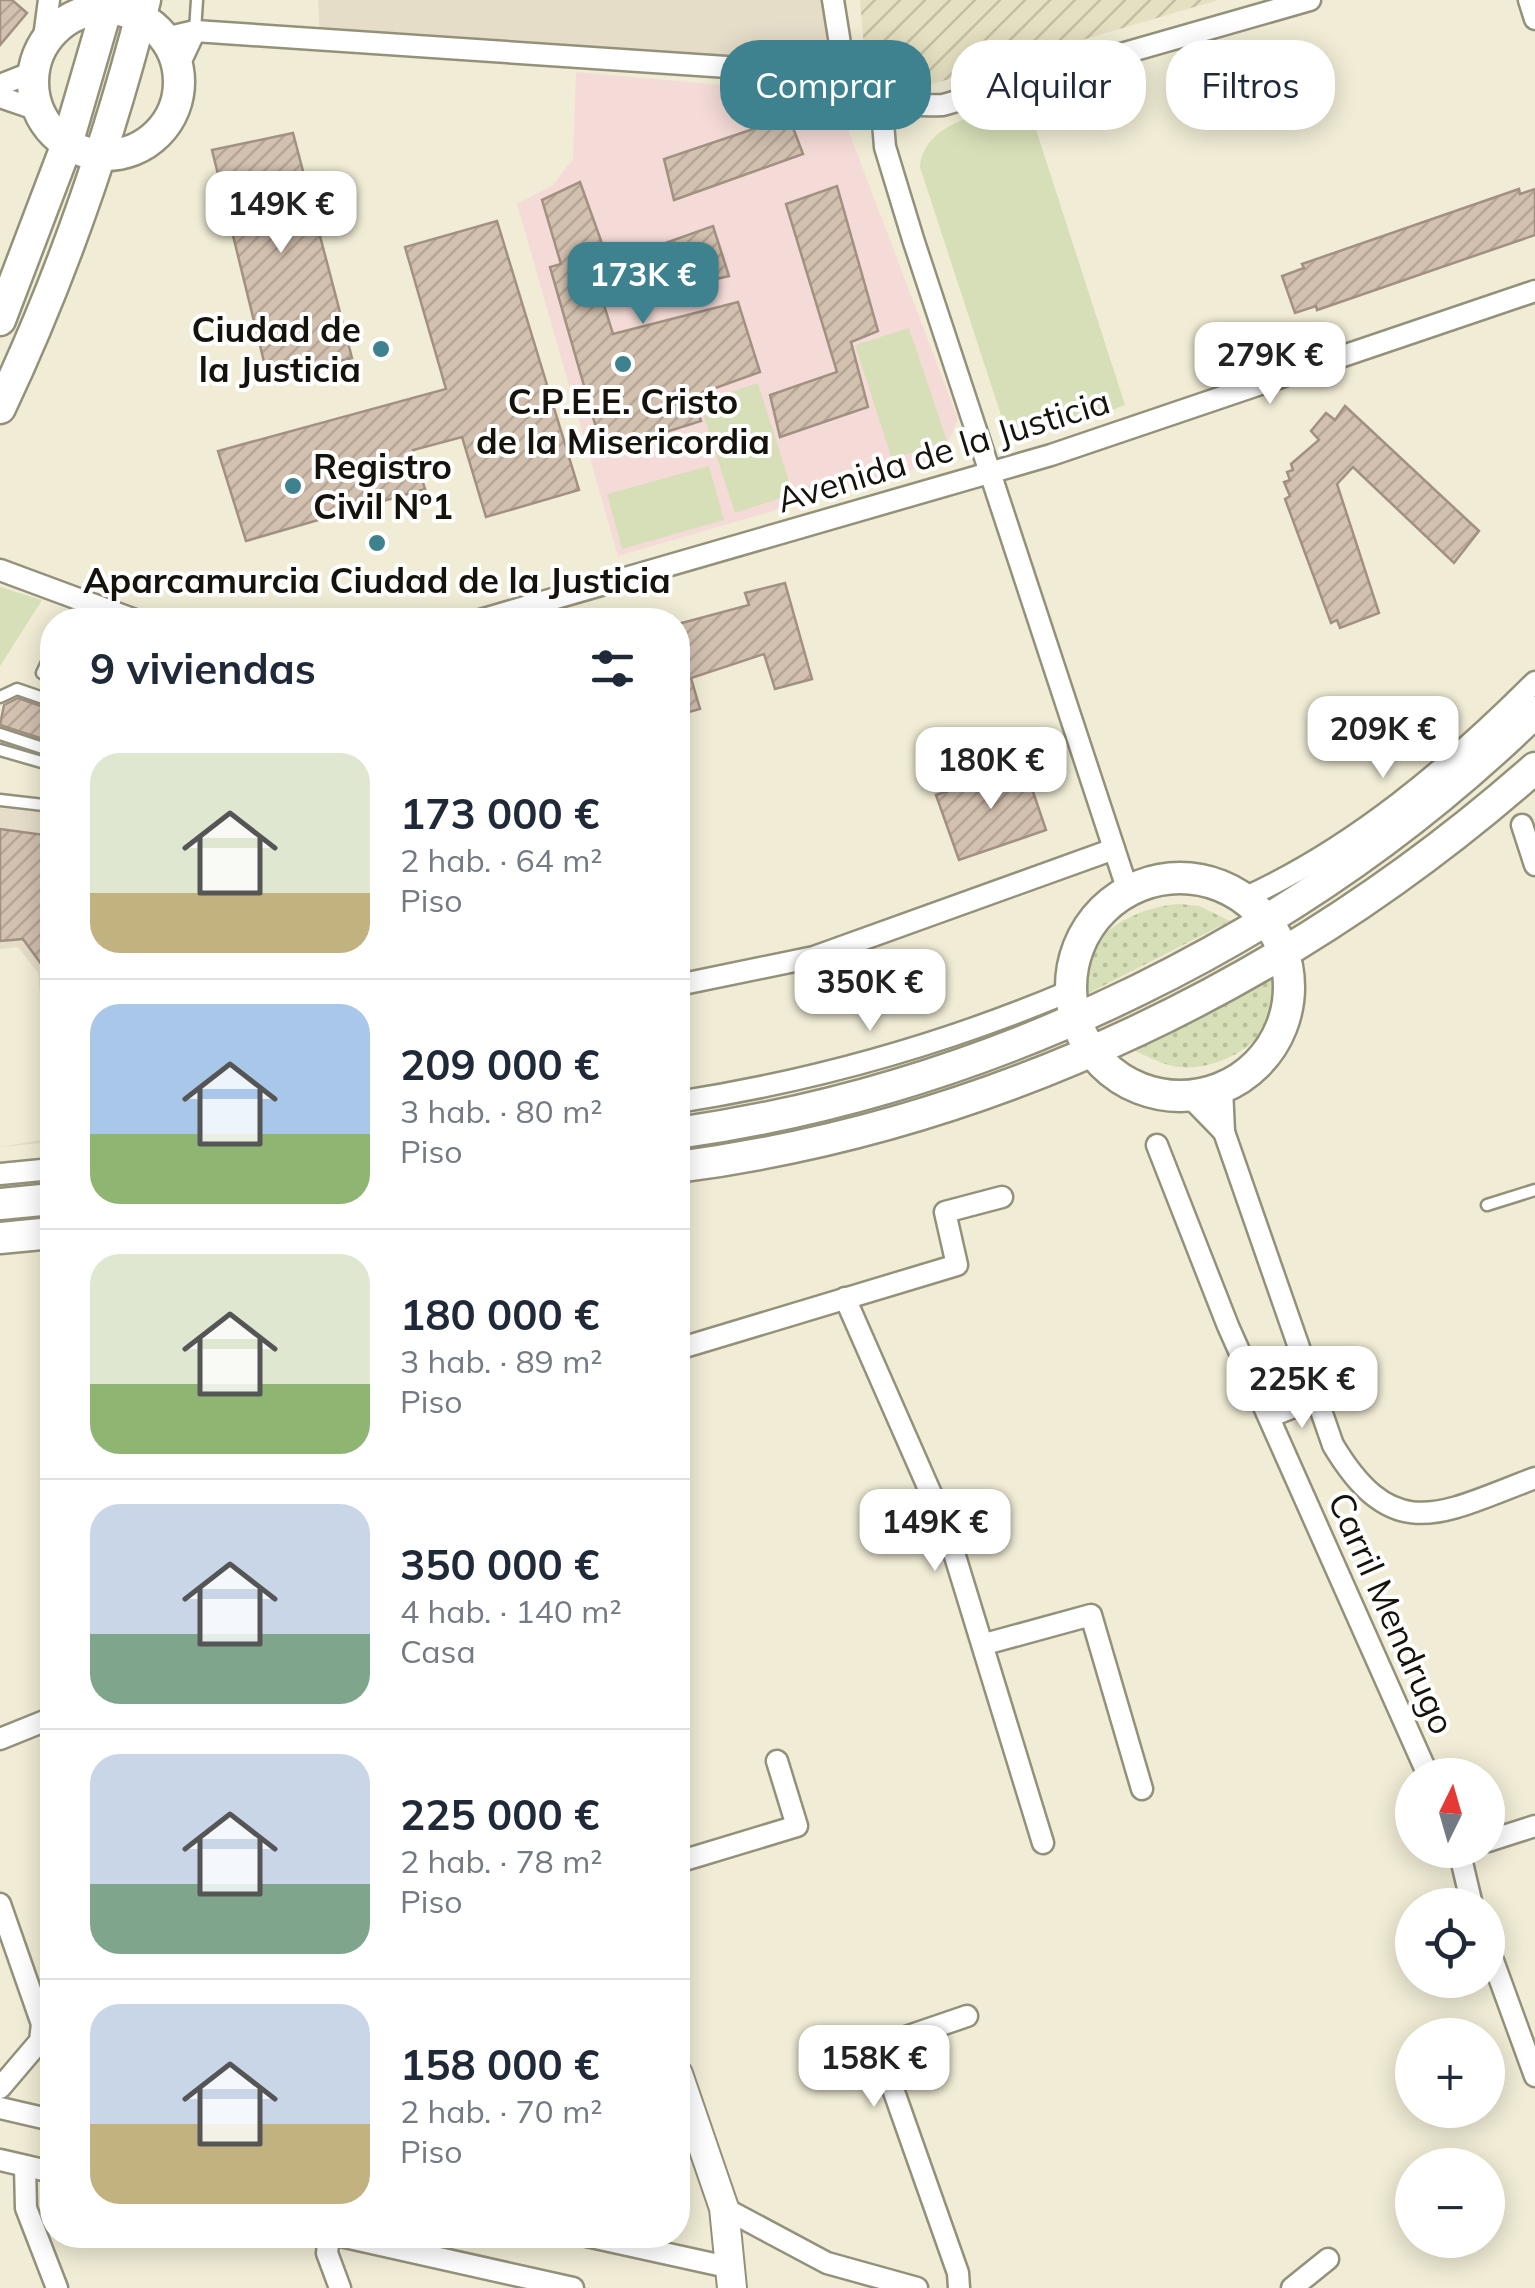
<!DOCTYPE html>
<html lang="es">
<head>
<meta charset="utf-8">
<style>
	body { margin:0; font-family:Mulish,sans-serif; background:#f6f6f7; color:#1f2937; height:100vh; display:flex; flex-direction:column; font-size:38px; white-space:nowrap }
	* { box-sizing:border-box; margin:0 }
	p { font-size:32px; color:#747a83 }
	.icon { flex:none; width:55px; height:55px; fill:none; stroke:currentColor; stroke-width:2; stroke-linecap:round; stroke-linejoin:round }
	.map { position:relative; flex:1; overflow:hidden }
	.panel { position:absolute; left:40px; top:608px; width:650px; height:1640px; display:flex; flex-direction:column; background:#fff; border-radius:40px; box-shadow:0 5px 25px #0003 }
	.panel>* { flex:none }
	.guide { position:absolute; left:720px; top:40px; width:665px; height:90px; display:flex; gap:20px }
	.needle { width:65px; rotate:5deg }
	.tools { position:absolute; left:1395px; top:1758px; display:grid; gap:20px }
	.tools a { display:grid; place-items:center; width:110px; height:110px; border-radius:50%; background:#fff; box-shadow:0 5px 25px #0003; font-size:50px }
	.price { position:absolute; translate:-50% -85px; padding:0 22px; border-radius:20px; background:#fff; color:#222; font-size:32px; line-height:65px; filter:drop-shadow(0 2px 5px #0008) }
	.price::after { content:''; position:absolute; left:50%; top:60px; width:30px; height:22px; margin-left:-15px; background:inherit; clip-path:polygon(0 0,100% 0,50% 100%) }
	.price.current { background:#3d828e; color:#fff }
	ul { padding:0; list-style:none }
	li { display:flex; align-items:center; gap:30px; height:250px; padding:0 50px }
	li+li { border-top:2px solid #e0e1e3 }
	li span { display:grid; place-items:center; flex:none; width:280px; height:200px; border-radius:30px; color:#555 }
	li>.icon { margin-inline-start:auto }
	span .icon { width:120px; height:120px; fill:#fffc; stroke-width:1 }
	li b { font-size:42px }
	h2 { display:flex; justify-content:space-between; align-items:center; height:120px; padding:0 50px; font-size:42px }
	.tag { padding:0 35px; border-radius:40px; background:#fff; box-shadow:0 5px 25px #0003; font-size:35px; line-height:90px }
	.tag.current { background:#3d828e; color:#fff }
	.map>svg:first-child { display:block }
</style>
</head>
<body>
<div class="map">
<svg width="1535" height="2288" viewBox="0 0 1535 2288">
	<defs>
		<pattern id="industrial-furrows" width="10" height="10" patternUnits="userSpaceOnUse" patternTransform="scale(2.5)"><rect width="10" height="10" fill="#e5e0c1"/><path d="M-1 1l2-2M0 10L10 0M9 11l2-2" fill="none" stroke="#c4bfa4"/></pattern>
		<pattern id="grass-dots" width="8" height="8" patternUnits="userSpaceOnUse" patternTransform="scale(2.5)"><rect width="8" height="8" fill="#d6dfb7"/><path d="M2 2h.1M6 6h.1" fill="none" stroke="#b7be9c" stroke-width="1.8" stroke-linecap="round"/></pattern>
		<pattern id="building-hatch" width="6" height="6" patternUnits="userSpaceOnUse" patternTransform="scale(2.5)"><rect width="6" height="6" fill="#d3c1b0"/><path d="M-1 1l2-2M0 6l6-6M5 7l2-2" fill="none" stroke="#b4a596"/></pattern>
	</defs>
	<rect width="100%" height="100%" fill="#f0ecd5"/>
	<g fill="#e5ddc8">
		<path d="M318 0H833L845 75 320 39Z"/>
		<path d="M0 808 52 814V836L0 829Z"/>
		<path d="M23 939 47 972 52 1142 0 1147 52 1138 38 973 18 947 0 949V941Z"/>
	</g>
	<path fill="url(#industrial-furrows)" d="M860 0H1218L929 85 882 76 864 48Z"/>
	<path fill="#f5dbd7" d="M576 72 813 93 841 111 958 419 940 462 618 556 517 204 553 185 573 159Z"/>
	<g fill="url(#grass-dots)">
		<path d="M1180 904 1199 906 1230 921 1085 995C1068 940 1136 906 1180 904Z"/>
		<path d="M1272 979C1291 1032 1224 1072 1179 1067 1163 1065 1149 1057 1135 1051Z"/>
	</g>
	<g fill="#d6dfb7">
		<path d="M1027 102 1125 405C1087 418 1034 452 1001 415L920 167C925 119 988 114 1027 102Z"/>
		<path d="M909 328 947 441 892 459 855 345Z"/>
		<path d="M758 383 793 494 735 513 699 402Z"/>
		<path d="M709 466 724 520 622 549 607 494Z"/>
		<path d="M0 587 42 600 0 666Z"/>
	</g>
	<g fill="url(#building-hatch)" stroke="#a29080" stroke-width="2.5">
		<path d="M0 0H12L27 13 0 45Z"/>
		<path d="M789 117 803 154 674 200 664 159Z"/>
		<path d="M293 133 352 358 268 378 212 150Z"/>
		<path d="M580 182 609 263 713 226 729 276 604 305 613 334 738 302 760 372 693 396 701 421 603 452 550 267 561 264 542 200Z"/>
		<path d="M837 186 878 331 851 342 868 407 780 437 770 395 837 372 786 204Z"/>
		<path d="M1519 189 1520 194 1535 189V235L1317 310 1316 306 1295 313 1282 276 1304 268 1302 264Z"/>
		<path d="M497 221 579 490 486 517 462 437 413 450 425 489 246 541 218 451 446 389 405 247Z"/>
		<path d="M1345 406 1479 531 1454 563 1353 467 1337 484 1379 613 1340 628 1337 620 1331 623 1285 499 1290 496 1284 482 1290 480 1287 472 1293 470 1291 464 1319 440 1311 431 1326 413 1335 420Z"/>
		<path d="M785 583 812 679 775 689 764 654 691 678 700 709 678 715V624L749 605 745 593Z"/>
		<path d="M18 698 52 710V742L0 725 4 705Z"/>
		<path d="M1024 765 1046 830 959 860 936 795Z"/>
		<path d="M0 829 52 836V979L23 939 0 941Z"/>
	</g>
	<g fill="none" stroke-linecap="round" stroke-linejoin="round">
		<g stroke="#94917b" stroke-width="15">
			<g id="lane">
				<path d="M195 31 197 0"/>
				<path d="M52 652 42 673 52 677"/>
				<path d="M0 697 17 689 52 701"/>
				<path d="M0 734 52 751"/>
				<path d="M0 750 52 765"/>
				<path d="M0 800 52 806"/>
				<path d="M1487 1205 1535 1190"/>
			</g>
		</g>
		<g stroke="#94917b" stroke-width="25">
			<g id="street">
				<path d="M833 0 845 75"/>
				<path d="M1529 0 1535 19"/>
				<path d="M165 38 195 31 845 75"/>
				<path d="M43 45 49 0"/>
				<path d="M178 67 195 31"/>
				<path d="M845 75C873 101 906 107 943 105L1310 0"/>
				<path d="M0 85 33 72"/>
				<path d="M0 97 38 110"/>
				<path d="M881 98 885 147 913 239 1128 891"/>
				<path d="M0 570 135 620"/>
				<path d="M480 620 1051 455 1535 291"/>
				<path d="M1522 825 1535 865"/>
				<path d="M1244 898C1354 848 1450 767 1535 682"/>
				<path d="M678 985 814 957 1114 849"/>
				<path d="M1222 1088 1224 1132 1333 1445C1394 1547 1442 1513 1535 1478"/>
				<path d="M1189 1096 1224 1132"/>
				<path d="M678 1102C813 1081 945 1044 1070 991"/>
				<path d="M1157 1145 1228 1326 1428 1775"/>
				<path d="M0 1174 52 1169"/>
				<path d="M845 1298 947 1530 1043 1843"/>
				<path d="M678 1349 957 1265 945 1212 1002 1197"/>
				<path d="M1269 1417 1316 1398"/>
				<path d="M985 1644 1091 1615 1142 1789"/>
				<path d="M0 1739 52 1718"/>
				<path d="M1488 1841 1535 1826"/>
				<path d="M1459 1850 1472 1905"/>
				<path d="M678 1862 797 1826 777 1761"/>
				<path d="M0 1904 42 2024 40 2041 0 2088"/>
				<path d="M1488 1947 1535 2076"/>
				<path d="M0 2108 52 2120"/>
				<path d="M0 2160 52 2172"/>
				<path d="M25 2166 26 2208 57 2288"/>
				<path d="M724 2208 827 2263 917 2288"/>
				<path d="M329 2235 327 2253 340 2288"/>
				<path d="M336 2235 573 2288"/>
				<path d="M582 2235 732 2268"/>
				<path d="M959 2288 958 2273 881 2055 888 2043 967 2016"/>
				<path d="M1292 2288 1328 2259"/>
			</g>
		</g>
		<g stroke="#94917b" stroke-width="32">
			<path id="secondary" d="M678 2074 724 2208 732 2288"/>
		</g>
		<g stroke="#94917b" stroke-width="35">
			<g id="primary">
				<circle cx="106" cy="82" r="73"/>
				<path d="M0 320 67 144 109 0"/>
				<path d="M0 408C62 277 109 141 145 0"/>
				<circle cx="1180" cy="987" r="109"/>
				<path d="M678 1133C994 1088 1306 936 1535 712"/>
				<path d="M678 1167C997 1125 1295 980 1535 768"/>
				<path d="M0 1204 52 1199"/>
				<path d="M0 1238 52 1233"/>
			</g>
		</g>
		<use href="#lane" stroke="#fff" stroke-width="10"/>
		<use href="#street" stroke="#fff" stroke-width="20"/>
		<use href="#secondary" stroke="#fff" stroke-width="28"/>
		<use href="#primary" stroke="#fff" stroke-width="30"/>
	</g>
	<g fill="#3d828e" stroke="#fff" stroke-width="4">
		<circle cx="381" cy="349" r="10"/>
		<circle cx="623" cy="364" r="10"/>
		<circle cx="293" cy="486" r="10"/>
		<circle cx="377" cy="543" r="10"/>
	</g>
	<g text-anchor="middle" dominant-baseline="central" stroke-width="8" stroke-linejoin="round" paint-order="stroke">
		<g font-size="35" font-weight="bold" fill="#15130b" stroke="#fff">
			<text x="361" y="329" text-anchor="end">Ciudad de<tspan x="361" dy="40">la Justicia</tspan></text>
			<text x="623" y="401">C.P.E.E. Cristo<tspan x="623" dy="40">de la Misericordia</tspan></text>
			<text x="313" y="466" text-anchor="start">Registro<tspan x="313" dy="40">Civil Nº1</tspan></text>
			<text x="377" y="580">Aparcamurcia Ciudad de la Justicia</text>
		</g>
		<g font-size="35" fill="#15130b" stroke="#fff">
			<text transform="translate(943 450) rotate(-17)">Avenida de la Justicia</text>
			<text transform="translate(1392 1613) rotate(66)">Carril Mendrugo</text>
		</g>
	</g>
</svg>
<div class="tools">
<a><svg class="needle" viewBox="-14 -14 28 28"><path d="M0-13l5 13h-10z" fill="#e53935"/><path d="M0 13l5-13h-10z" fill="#747a83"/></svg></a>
<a><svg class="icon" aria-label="locate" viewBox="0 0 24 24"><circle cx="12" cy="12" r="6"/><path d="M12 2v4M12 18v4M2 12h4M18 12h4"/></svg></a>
<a>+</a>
<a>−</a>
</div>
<b class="price" style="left:281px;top:256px">149K €</b>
<b class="price current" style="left:643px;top:327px">173K €</b>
<b class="price" style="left:1270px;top:407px">279K €</b>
<b class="price" style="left:1383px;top:781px">209K €</b>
<b class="price" style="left:991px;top:812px">180K €</b>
<b class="price" style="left:870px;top:1034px">350K €</b>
<b class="price" style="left:1302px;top:1431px">225K €</b>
<b class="price" style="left:935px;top:1574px">149K €</b>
<b class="price" style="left:874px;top:2110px">158K €</b>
<div class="guide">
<a class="tag current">Comprar</a>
<a class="tag">Alquilar</a>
<a class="tag">Filtros</a>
</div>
<section class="panel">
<h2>9 viviendas<svg class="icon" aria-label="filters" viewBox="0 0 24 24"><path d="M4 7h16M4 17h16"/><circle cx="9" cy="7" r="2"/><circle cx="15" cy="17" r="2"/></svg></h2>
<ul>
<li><span style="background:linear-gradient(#dfe7d0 70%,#c2b280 0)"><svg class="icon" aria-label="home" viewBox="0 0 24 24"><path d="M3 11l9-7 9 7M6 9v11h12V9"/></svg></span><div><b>173 000 €</b><p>2 hab. · 64 m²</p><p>Piso</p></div></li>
<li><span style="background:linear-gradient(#a9c7e8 65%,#8fb573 0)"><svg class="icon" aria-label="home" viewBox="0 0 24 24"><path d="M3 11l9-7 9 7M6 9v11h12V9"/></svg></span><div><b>209 000 €</b><p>3 hab. · 80 m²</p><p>Piso</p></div></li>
<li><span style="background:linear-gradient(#dfe7d0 65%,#8fb573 0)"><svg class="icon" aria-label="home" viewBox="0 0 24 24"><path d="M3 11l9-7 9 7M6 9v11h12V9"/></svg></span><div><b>180 000 €</b><p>3 hab. · 89 m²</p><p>Piso</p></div></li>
<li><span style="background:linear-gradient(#c9d6e8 65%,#7fa58c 0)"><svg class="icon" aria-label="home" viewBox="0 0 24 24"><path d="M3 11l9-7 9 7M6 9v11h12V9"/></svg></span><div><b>350 000 €</b><p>4 hab. · 140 m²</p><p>Casa</p></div></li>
<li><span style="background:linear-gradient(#c9d6e8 65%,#7fa58c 0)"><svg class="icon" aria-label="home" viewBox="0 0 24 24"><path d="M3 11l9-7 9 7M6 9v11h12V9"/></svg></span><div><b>225 000 €</b><p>2 hab. · 78 m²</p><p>Piso</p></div></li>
<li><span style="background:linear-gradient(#c9d6e8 60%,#c2b280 0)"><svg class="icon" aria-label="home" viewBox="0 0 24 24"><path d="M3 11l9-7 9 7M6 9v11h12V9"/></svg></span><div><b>158 000 €</b><p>2 hab. · 70 m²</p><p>Piso</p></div></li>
</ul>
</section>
</div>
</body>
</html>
